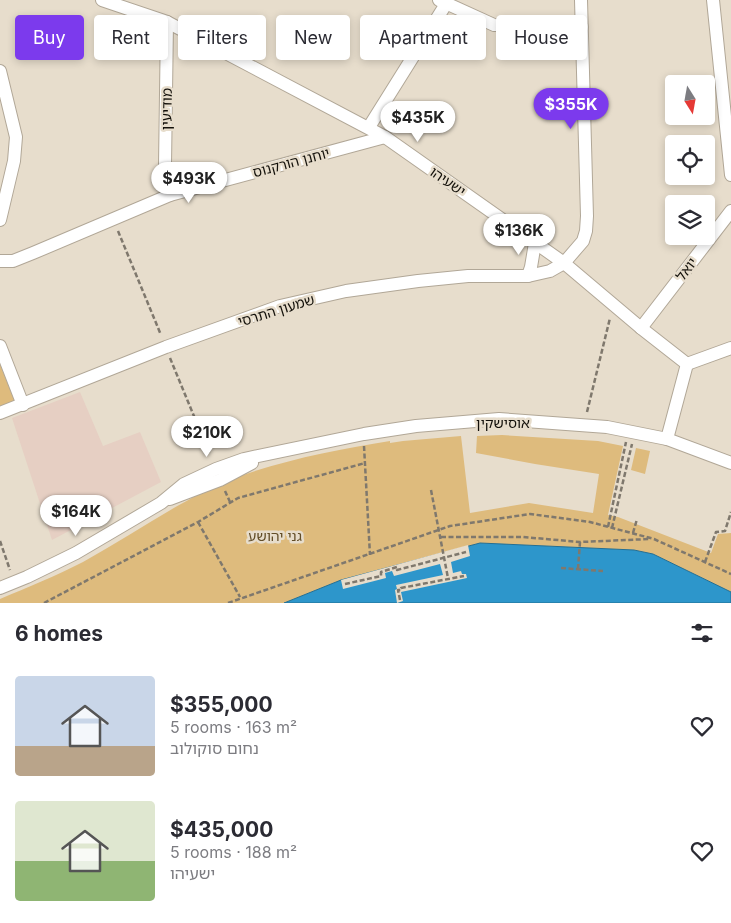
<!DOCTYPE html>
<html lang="en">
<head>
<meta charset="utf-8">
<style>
	body { margin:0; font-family:Inter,"Noto Sans Hebrew",sans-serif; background:#f2f2f3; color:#2b2b33; height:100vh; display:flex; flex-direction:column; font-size:19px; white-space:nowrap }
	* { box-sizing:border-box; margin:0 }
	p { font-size:16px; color:#7c7c81 }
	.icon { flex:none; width:28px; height:28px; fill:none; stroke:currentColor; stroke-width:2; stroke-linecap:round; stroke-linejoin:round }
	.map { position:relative; height:603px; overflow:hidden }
	.details { display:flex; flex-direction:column; background:#fff; flex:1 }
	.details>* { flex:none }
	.banner { position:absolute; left:15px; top:15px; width:701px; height:45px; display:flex; gap:10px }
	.needle { width:32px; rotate:169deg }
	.buttons { position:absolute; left:665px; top:75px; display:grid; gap:10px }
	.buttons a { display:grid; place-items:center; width:50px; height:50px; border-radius:5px; background:#fff; box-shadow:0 2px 8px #0003; font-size:25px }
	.price { position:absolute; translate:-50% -42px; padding:0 11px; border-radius:18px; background:#fff; color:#222; font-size:16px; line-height:32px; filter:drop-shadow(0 1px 2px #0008) }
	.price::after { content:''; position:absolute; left:50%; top:30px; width:15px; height:11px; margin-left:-8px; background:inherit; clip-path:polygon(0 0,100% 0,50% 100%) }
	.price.selected { background:#7c3aed; color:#fff }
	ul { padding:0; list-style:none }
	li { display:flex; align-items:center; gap:15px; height:125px; padding:0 15px }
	li span { display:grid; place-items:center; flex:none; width:140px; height:100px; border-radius:5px; color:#555 }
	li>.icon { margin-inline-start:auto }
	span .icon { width:60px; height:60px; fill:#fffc; stroke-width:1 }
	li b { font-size:21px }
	h2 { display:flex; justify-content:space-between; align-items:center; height:60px; padding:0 15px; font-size:21px }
	.chip { padding:0 18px; border-radius:5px; background:#fff; box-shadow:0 2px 8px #0003; font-size:18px; line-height:45px }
	.chip.selected { background:#7c3aed; color:#fff }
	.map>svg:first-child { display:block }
</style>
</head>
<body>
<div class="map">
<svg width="731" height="603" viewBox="0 0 731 603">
	<rect width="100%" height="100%" fill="#e7ddcc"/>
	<path fill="#e6cfc3" d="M80 392 103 446 140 432 161 482 52 540 12 418Z"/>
	<g fill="#debb7d">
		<path d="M0 364 15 402 0 408Z"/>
		<path d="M502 435 598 441 623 446 608 515 618 517 711 553 718 534 731 533V592L653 554 634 550 480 543 341 580 284 603H0V599C28 587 56 576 83 562 134 534 181 499 235 478 283 460 340 449 390 441V443L403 441 461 436 470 513 529 503 593 513 599 474 535 464 476 453 477 436Z"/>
		<path d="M636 448 650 451 645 474 631 470Z"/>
	</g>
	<path fill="#2d96cb" stroke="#256e91" d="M480 543 634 550 653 554 731 592V603H284L341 580Z"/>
	<path fill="#e7ddcc" d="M468 545 470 556 451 562 453 573 461 571 462 574H466L467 578 401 592 403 601 397 603 395 590 397 589 396 585 443 575 440 564 394 576 392 571 385 573 386 578 343 589 341 580Z"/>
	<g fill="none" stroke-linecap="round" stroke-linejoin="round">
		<g stroke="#b1a797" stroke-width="14">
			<g id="minor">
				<path d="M102 0 167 22 385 137 564 263 641 328 687 364"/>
				<path d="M439 0 494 25 582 27"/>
				<path d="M713 0 731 175"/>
				<path d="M167 22 165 165 166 179 170 195"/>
				<path d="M0 71 16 137 14 161 0 220"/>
				<path d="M369 127 446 4"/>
				<path d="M0 261H13L33 253 170 195 385 137"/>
				<path d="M528 276 531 267 535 243"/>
				<path d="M641 328 731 211"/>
				<path d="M0 346 23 405"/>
				<path d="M687 364 731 348"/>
				<path d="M0 413 166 347 280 306 346 291 418 281 468 276H528L550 271 564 263 583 241 586 231 587 216 581 0"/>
				<path d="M667 439 687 364"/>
				<path d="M170 499 220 480 252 463"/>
				<path d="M0 588 27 577 76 553 161 503 184 484 216 469 244 459 364 434 416 426 499 419 607 427 667 439 731 463"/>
			</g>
		</g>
		<g stroke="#7f786d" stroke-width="2.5" stroke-dasharray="5 2.5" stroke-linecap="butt">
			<path d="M118 231 161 335"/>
			<path d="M170 358 210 455"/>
			<path d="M587 412 610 318"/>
			<path d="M364 446 370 555"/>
			<path d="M431 490 448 578"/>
			<path d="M225 491 230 502"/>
			<path d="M198 522 240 597"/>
			<path d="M608 527 626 442"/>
			<path d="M612 528 632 444"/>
			<path d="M633 533 637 519"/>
			<path d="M441 537H523L580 542 650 539"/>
			<path d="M0 541 10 570"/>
			<path d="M705 562 716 532 725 531 731 512"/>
			<path d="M561 568 603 571"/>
			<path d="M578 569 580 542"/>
			<path d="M345 584 381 576V572L397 567V570L466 552"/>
			<path d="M400 600 398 590H401V588L464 576"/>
			<path d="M44 603 198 522 238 498 365 463"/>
			<path d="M228 603 450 526 530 514 590 522 654 539 731 574"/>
		</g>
		<use href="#minor" stroke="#fff" stroke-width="12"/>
	</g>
	<g text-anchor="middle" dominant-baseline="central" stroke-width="5" stroke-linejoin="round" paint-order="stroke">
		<g font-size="14" fill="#13100a" stroke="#e7ddcc">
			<text transform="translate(166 109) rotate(-89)">מודיעין</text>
			<text transform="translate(291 162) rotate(-15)">יוחנן הורקנוס</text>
			<text transform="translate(448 181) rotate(35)">ישעיהו</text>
			<text transform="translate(686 269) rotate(-53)">יואל</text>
			<text transform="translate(276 310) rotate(-17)">שמעון התרסי</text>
			<text x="503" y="422">אוסישקין</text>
		</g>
		<g font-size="14" fill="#624d27" stroke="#e7ddcc">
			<text x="275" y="535">גני יהושע</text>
		</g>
	</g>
</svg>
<div class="buttons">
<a><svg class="needle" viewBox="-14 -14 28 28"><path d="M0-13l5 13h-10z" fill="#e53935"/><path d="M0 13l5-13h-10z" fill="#7c7c81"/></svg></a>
<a><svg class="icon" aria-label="locate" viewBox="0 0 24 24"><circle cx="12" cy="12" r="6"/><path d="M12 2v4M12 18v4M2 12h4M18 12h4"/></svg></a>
<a><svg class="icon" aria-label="layers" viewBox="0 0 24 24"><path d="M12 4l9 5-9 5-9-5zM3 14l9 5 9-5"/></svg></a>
</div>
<b class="price selected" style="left:571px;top:130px">$355K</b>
<b class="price" style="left:418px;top:143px">$435K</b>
<b class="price" style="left:189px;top:204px">$493K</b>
<b class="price" style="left:519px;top:256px">$136K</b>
<b class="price" style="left:207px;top:458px">$210K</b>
<b class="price" style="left:76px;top:537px">$164K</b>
<div class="banner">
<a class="chip selected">Buy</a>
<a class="chip">Rent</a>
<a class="chip">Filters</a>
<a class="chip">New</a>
<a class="chip">Apartment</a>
<a class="chip">House</a>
</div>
</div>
<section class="details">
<h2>6 homes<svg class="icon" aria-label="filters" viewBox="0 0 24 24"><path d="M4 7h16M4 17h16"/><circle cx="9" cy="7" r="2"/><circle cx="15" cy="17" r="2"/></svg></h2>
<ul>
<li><span style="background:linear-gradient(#c9d6e8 70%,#b9a48a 0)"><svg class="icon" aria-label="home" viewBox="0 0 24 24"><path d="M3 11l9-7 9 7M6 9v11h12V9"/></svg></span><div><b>$355,000</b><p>5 rooms · 163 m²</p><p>נחום סוקולוב</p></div><svg class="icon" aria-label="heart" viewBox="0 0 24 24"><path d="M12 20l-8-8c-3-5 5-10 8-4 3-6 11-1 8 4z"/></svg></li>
<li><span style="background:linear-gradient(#dfe7d0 60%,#8fb573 0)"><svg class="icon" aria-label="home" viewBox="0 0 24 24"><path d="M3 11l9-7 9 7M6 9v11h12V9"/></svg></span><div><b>$435,000</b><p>5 rooms · 188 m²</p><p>ישעיהו</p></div><svg class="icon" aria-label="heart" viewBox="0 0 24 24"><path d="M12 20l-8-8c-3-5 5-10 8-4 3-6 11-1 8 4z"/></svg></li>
</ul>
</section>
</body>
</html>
